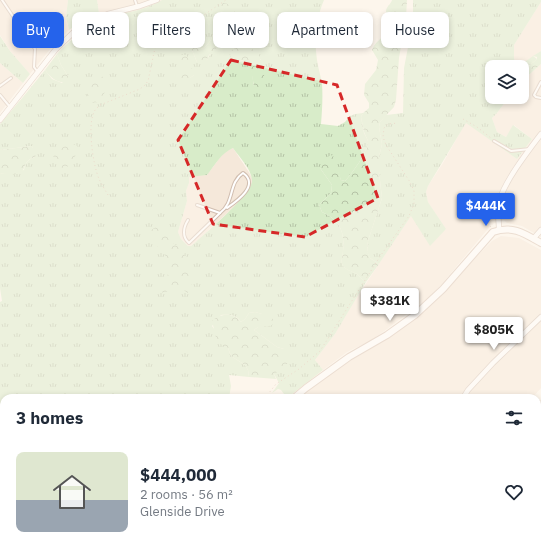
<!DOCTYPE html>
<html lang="en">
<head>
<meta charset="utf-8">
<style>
	body { margin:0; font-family:"IBM Plex Sans",sans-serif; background:#f2f2f3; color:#1f2937; height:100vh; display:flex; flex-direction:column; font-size:15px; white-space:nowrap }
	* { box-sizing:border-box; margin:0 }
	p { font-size:13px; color:#747a83 }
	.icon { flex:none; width:22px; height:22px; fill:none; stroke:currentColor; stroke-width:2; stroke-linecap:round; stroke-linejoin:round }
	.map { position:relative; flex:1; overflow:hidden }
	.side { position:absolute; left:0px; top:394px; width:541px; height:156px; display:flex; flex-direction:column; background:#fff; border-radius:12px 12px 0 0; box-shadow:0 2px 6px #0003 }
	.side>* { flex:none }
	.hud { position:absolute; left:12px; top:12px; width:517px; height:36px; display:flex; gap:8px }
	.controls { position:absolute; left:485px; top:60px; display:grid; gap:8px }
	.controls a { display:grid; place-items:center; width:44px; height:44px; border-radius:8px; background:#fff; box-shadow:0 2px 6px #0003; font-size:20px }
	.price { position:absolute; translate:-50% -34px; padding:0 9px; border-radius:4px; background:#fff; color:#222; font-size:13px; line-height:26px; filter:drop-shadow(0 1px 2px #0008) }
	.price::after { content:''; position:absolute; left:50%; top:24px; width:12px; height:9px; margin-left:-6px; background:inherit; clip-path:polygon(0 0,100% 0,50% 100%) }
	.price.current { background:#2563eb; color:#fff }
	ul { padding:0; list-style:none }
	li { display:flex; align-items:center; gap:12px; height:100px; padding:0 16px }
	li span { display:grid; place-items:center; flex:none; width:112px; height:80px; border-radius:8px; color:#555 }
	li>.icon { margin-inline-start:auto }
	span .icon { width:48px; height:48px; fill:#fffc; stroke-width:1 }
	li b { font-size:17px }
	h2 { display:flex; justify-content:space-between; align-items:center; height:48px; padding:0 16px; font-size:17px }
	.chip { padding:0 14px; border-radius:8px; background:#fff; box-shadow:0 2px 6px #0003; font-size:14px; line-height:36px }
	.chip.current { background:#2563eb; color:#fff }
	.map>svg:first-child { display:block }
</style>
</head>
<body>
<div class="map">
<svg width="541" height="550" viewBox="0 0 541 550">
	<defs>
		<pattern id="grass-tufts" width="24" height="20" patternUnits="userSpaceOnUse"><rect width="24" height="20" fill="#d8ecc9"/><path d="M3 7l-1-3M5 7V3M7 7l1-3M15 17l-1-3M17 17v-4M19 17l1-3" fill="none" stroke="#b4c2a5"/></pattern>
		<pattern id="forest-crowns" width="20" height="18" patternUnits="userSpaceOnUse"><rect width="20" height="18" fill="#d8ecc9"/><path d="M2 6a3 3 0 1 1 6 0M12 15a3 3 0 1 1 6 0" fill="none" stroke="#b4c2a5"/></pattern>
	</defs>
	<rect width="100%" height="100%" fill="#fdf6ec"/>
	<g fill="#f5e8da">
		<path d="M0 0H68L66 17 69 30 51 48 30 74 10 51 0 35Z"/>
		<path d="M97 0H162L153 5 140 10 101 20 99 13Z"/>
		<path d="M541 2V51L519 66 514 59V45Z"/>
		<path d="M0 63 23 83 0 113Z"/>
		<path d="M541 64V237L522 226 507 223 504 220 492 224 441 285 427 299 387 329 370 341 347 352 323 370 315 360 335 334 355 300 411 216 446 230 428 202 426 192 428 186 443 163 466 122 517 159 532 139 514 125 506 137 497 132 492 118 497 113 509 97H522V81Z"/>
		<path d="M233 148 250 174 253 180 252 186 239 202 197 241 191 246H188L181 239 178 232 187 201 186 191 189 183 188 176 207 175 222 155 226 151Z"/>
		<path d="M501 236 519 238 541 250V388L532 398H299L340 367 390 337 407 325 440 297 478 255 492 241Z"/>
		<path d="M541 409V507L537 514V414Z"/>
		<path d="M34 546H162L159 550H36Z"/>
		<path d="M276 546H462L461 550H276Z"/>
		<path d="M470 546H519V550H469Z"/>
	</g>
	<g fill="url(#grass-tufts)" fill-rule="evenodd">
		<path d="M68 0H97L99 13 86 18 69 30 66 17Z"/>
		<path d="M162 0H324C316 19 314 40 317 60 318 68 321 76 322 84 323 97 322 111 321 124L338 126 345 122 350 116 355 114 363 113 361 117C362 122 363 128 364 133 365 135 367 138 368 141 369 150 352 174 345 181L341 180 338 172 320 168 332 185 331 193 319 205 322 212C340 220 345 232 343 251 343 255 341 260 342 264 345 270 352 271 357 274 360 277 363 280 366 282L335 334 315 360 323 370 287 398 281 390 278 389 272 393 279 383 274 374 284 349 277 347 254 330 258 327H266L262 314 255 312 249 313 245 319 241 322C237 315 229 314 221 315L212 326 228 348 231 356 245 365 248 370 249 377 229 375 231 386 229 398H4V411L0 406V302L2 301 0 288V174L24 170C25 163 28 159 35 157L32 146 0 150V124L23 97 45 70 52 79 62 83 68 76 61 65 57 54C72 38 89 24 110 17 128 12 145 10 162 0ZM219 8 235 28 231 34 219 40C216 50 210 53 207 60L197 62 192 50 197 43 202 49C213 42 211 36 217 27 220 22 223 21 225 16ZM180 58 194 75 190 78 180 77ZM261 59 254 86C251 71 255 61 236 60ZM233 148C239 157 251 168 252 180 254 192 207 232 197 241L191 246H188L181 239 178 232 187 201 186 191 189 183V177L207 175C215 165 221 153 233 148Z"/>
		<path d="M413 0H541V2L514 45V59L519 66 533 56 537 59 522 72V67H492V97H509L497 113 492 118 497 132 506 137 513 125 532 139 517 159 466 123 428 186 426 192 428 202 446 229 430 246 411 216 379 264 370 258 367 252 368 241 382 198 379 172V157L382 144 379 127 380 122 386 115 403 113 404 68 413 21Z"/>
		<path d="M0 36 10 51 30 74 23 83 0 63Z"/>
		<path d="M0 432 4 435V510L0 508Z"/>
		<path d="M162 546 187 549V550H159Z"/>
	</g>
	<g fill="url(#forest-crowns)">
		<path d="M392 0H407L406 18 399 58 396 100 394 107 380 122 379 127 382 144 379 157V172L382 198 368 241 367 251 370 258 379 264 366 282C363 280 360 277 357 274 351 271 345 270 342 264 341 260 343 255 343 251 345 232 340 220 322 212L319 205 331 193 332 185 320 168C322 162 325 158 331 155L334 157 341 180 345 181C352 174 369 150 368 141 367 138 365 135 364 132 363 127 362 122 361 117L363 113 369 108V103L364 95 365 84 376 70 378 60 372 50C374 42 384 38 387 30 390 23 386 18 386 11 386 7 391 4 392 0Z"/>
		<path d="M220 2C227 3 231 5 235 10V28L231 34 219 40 217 47 214 52 209 55 205 64H201L197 62 192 50 193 44 197 43 202 49C213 42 211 36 217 27 220 22 223 21 225 16L219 8Z"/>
		<path d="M235 48H249L257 51C263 63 266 74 263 87L259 89 254 86 250 65 245 61 236 60 230 56 231 51Z"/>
		<path d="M541 51V64L522 81V72L537 59V57L533 56Z"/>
		<path d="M57 54 61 65 68 76 67 82C57 84 50 77 45 70Z"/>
		<path d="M182 55H186C190 60 189 66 194 71V75L185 82 180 77V58Z"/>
		<path d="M97 75 103 77 108 81V88L98 102 91 103 85 99Z"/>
		<path d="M70 143 77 146 78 151 71 164 64 169 56 164 53 158 55 152Z"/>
		<path d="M32 146 36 155 35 157C22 161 27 169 20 173 15 176 6 173 0 174V150Z"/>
		<path d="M160 224C167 227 167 235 171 241 174 245 178 245 181 248 185 252 193 272 193 277 193 279 192 281 191 283L194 290 193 293H188L178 287 163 293 159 289 161 280 167 277C171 267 167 254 158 247 155 244 151 242 148 238L150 231Z"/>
		<path d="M255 312 270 316 273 319 272 325 266 327H258L254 330 277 347 284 349 288 353 289 361 285 367 274 374 276 379 249 377 248 370 245 365 231 356 228 348 217 342 212 321C220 313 234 312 241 322L245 319 249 313Z"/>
		<path d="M0 406 4 411V435L0 432Z"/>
		<path d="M0 508 4 510V534L0 531Z"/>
		<path d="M4 535V546H34L36 550H0V538Z"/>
	</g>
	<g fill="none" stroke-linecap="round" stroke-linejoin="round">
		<g stroke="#a5d3da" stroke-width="1.5">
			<path d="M537 529 541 523"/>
			<path d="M525 550 526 546"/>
		</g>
		<g stroke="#d1beb0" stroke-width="4">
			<g id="lane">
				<path d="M2 0 35 49 34 67 37 71"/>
				<path d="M135 0 137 6"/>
				<path d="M541 82 534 95 536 97 541 98"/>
				<path d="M0 86 11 78"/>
				<path d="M0 95 10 107"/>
				<path d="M494 141 511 151 530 149"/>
				<path d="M197 205 220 213C235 202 228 183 243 173 260 185 237 201 227 208"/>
				<path d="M188 220C183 228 182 237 189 243L220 213"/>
				<path d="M475 550 476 546"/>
			</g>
		</g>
		<g stroke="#d1beb0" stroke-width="6">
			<g id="street">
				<path d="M0 120 56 49 76 30 108 14 140 6 157 0"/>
				<path d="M499 230C499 221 497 211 499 202 504 182 528 151 541 134"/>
				<path d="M533 239 541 230"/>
				<path d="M463 398 468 390 493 363 541 317"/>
				<path d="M537 424 541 420"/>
				<path d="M89 550 94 546"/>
				<path d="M289 550 294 546"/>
				<path d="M416 550 417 546"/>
			</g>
		</g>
		<g stroke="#d6c0b0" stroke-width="8">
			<g id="secondary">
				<path d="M294 398 306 388 349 357 387 335 415 315 443 289 493 232C512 225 524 233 541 243"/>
				<path d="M273 546 274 550"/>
				<path d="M196 550 199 546"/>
			</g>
		</g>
		<g stroke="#d9b8a5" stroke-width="1" stroke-dasharray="1 3" stroke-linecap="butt">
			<path d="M463 119 477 127 491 138"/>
			<path d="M108 195C105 190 102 185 99 179 93 165 88 128 93 115 94 110 97 108 100 105L140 89 145 85 148 81 155 48 226 0"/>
			<path d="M490 227 493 224"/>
			<path d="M265 398 276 384 299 369 320 351 381 255 409 216 414 204V191L410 182 386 145 383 137 384 128 388 124 398 123"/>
			<path d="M537 404 541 399"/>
			<path d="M186 550 188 546"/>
			<path d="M463 550 464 546"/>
		</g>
		<use href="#lane" stroke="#fff" stroke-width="2"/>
		<use href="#street" stroke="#fff" stroke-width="4.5"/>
		<use href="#secondary" stroke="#fff" stroke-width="6"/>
	</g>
	<path d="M0 0H541V550H0ZM231 60 337 85 378 198 305 237 213 224 178 140Z" fill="#fdf6ec" fill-opacity=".55" fill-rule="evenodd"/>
	<path fill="none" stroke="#d62828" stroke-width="3" stroke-dasharray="8 5" stroke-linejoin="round" d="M231 60 337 85 378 198 305 237 213 224 178 140Z"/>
</svg>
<div class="controls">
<a><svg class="icon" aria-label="layers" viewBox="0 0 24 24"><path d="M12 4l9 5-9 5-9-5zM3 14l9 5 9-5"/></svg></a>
</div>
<b class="price current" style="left:486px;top:227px">$444K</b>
<b class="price" style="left:390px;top:322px">$381K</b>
<b class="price" style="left:494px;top:351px">$805K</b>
<div class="hud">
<a class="chip current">Buy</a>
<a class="chip">Rent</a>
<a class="chip">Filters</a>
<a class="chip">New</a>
<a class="chip">Apartment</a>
<a class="chip">House</a>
</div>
<section class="side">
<h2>3 homes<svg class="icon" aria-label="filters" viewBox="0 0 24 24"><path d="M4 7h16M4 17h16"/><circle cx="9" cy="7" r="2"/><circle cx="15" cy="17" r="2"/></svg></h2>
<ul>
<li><span style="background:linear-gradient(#dfe7d0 60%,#9aa5b1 0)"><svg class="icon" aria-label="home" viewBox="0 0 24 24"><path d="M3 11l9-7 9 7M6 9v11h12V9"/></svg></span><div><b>$444,000</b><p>2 rooms · 56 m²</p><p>Glenside Drive</p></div><svg class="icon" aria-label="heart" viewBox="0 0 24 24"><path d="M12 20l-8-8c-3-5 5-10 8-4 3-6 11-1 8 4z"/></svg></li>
</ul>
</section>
</div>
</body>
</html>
